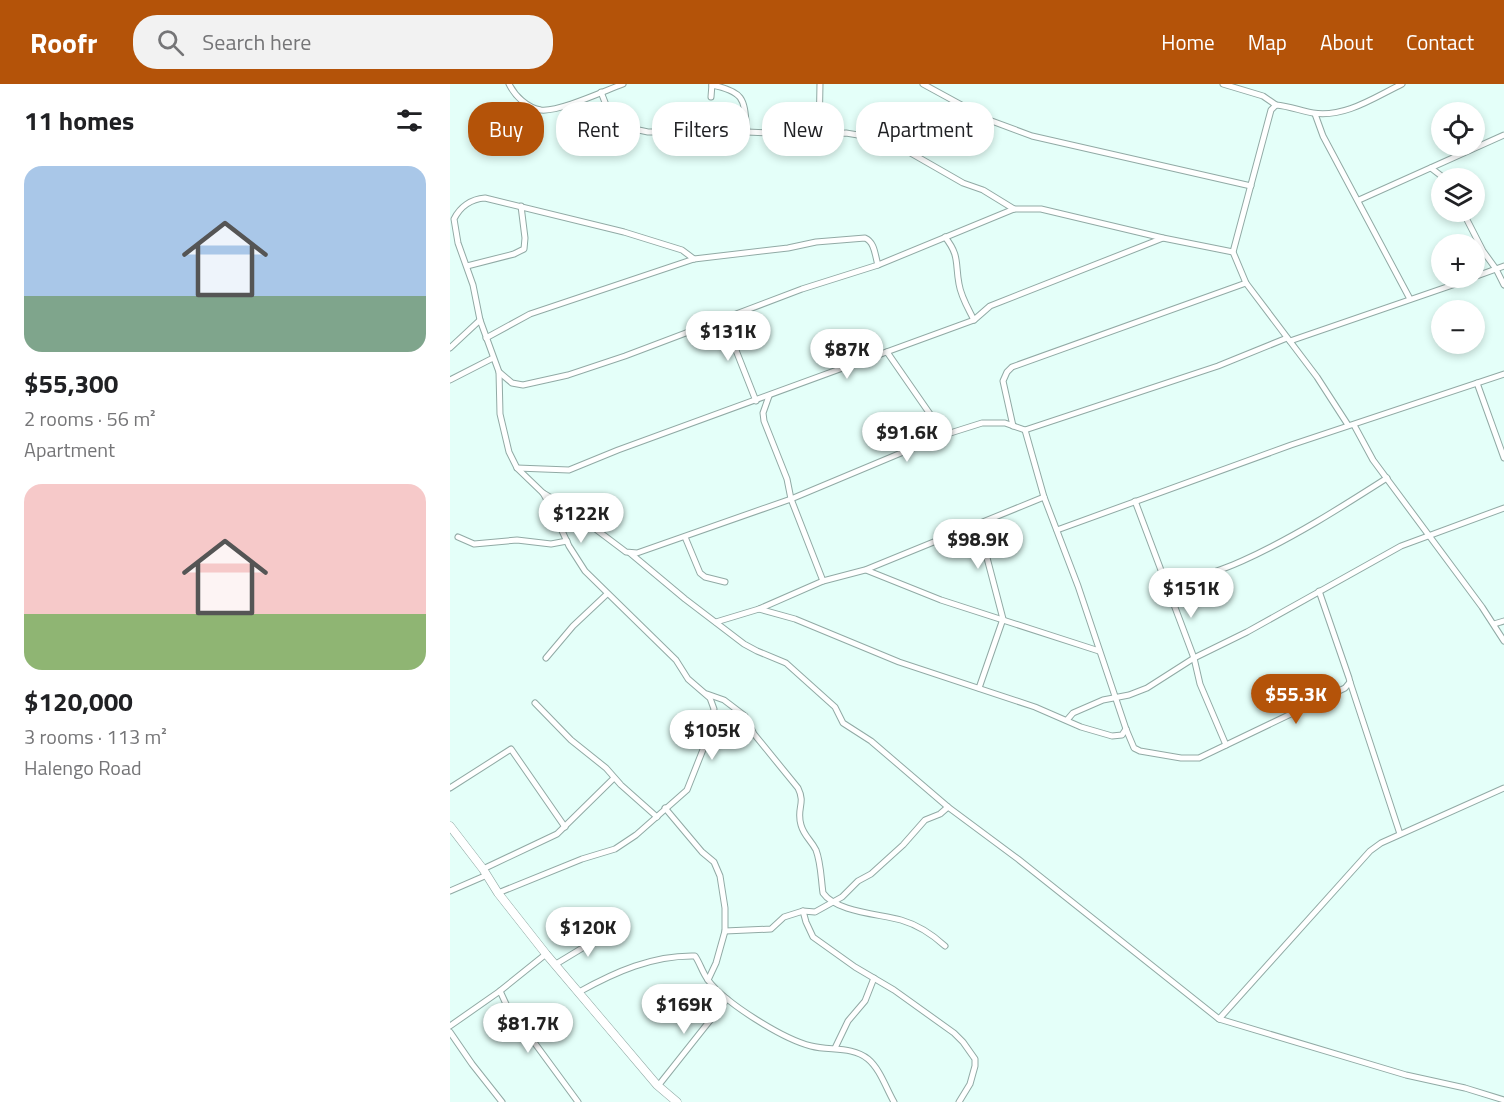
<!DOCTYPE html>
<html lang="en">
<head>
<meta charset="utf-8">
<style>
	body { margin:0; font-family:"Titillium Web",sans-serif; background:#f2f2f2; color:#202124; height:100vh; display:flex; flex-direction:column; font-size:22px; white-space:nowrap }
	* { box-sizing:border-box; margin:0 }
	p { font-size:20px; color:#757577 }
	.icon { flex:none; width:33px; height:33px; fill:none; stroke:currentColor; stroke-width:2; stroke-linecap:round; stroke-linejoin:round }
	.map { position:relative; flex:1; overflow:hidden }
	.drawer { display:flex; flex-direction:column; background:#fff; width:450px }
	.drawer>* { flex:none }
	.guide { position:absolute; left:18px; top:18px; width:570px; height:54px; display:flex; gap:12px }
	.controls { position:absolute; left:981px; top:18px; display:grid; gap:12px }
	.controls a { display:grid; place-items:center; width:54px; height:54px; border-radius:50%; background:#fff; box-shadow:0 3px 9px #0003; font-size:30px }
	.price { position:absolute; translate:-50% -51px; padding:0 14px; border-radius:21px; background:#fff; color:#222; font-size:20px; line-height:39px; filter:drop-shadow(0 2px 3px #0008) }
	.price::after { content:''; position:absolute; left:50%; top:36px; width:18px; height:14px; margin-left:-9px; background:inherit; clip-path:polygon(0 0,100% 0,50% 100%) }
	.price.active { background:#b45309; color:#fff }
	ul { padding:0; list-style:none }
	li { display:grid; align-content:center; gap:12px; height:318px; padding:0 24px }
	li span { display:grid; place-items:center; height:186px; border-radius:18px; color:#555 }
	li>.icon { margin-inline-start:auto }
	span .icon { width:108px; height:108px; fill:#fffc; stroke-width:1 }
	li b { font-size:26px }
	h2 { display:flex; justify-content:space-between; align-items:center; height:72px; padding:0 24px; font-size:26px }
	.chip { padding:0 21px; border-radius:24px; background:#fff; box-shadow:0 3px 9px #0003; font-size:21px; line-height:54px }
	.chip.active { background:#b45309; color:#fff }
	header { display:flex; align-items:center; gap:36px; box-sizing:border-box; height:84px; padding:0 30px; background:#b45309; color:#fff }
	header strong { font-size:28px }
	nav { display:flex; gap:33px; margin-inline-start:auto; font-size:21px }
	.search { width:420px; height:54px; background:#f2f2f2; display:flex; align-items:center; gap:15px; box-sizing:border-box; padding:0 21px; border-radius:24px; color:#757577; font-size:22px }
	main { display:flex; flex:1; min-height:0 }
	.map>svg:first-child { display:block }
</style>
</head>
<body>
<header>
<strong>Roofr</strong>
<div class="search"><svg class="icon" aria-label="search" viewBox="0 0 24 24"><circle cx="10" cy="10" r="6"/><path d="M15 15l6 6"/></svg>Search here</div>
<nav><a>Home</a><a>Map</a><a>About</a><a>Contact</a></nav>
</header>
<main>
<section class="drawer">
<h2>11 homes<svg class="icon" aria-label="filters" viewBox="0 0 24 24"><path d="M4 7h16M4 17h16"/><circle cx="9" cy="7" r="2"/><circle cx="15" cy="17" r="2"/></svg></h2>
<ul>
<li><span style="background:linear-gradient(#a9c7e8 70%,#7fa58c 0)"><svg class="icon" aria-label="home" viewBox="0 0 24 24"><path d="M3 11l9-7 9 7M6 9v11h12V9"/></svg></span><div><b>$55,300</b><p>2 rooms · 56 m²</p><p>Apartment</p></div></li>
<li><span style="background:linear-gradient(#f6c9c9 70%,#8fb573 0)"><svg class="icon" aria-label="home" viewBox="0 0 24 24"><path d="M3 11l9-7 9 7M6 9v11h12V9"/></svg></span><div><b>$120,000</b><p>3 rooms · 113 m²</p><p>Halengo Road</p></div></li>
</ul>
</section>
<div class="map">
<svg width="1054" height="1018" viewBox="0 0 1054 1018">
	<rect width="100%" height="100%" fill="#e4fff9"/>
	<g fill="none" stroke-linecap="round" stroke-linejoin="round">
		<g stroke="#91aaa5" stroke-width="7">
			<g id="street">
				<path d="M59 0C65 12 77 24 91 26 109 28 154 7 173 0"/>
				<path d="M473 0 539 36 582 52 801 102"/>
				<path d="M773 0 813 12 826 21"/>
				<path d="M262 1C296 8 294 16 297 48"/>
				<path d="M151 8 158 26 168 39 175 43 198 48H297L369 51 396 49 438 56 513 99 533 106 564 125"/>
				<path d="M261 13 262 0"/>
				<path d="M865 30 873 52 960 215"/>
				<path d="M369 51 370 0"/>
				<path d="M981 84 994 94"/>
				<path d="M909 116 1054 51"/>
				<path d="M1013 128 1033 167 1046 185 1054 201"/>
				<path d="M495 153C510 172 505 179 509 200 511 213 518 224 524 236"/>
				<path d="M244 175 232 166 174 148 35 114C21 115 10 123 4 135L8 159 23 201 30 236 49 288 62 299 73 301 118 291 175 272 352 205 428 181 564 125H591L713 154 783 168"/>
				<path d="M17 182 64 170 74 165 75 154 71 122"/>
				<path d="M1024 193 1054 182"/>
				<path d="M255 243 261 246 276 243 278 246 306 317"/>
				<path d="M36 254 80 230 244 175 338 164 366 158 415 154C425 158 425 172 428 181"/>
				<path d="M840 257 1023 194"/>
				<path d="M0 264 30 236"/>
				<path d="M437 268 480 330 490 341 494 351"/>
				<path d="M0 296 43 274"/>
				<path d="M1027 299 1054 374"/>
				<path d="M319 312 313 329 314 337 337 395 341 415 373 497"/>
				<path d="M898 341 867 293 796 199 783 168 821 26 826 21C839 22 851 27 863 29 895 34 925 13 952 0"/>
				<path d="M904 341 923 376 1032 523 1054 557"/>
				<path d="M563 342 553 297 557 288 562 283 796 199"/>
				<path d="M575 346 594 413 628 502 676 645 684 664 690 667 731 674H749L895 604 900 598 899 594 869 507"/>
				<path d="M67 384 119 386 168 366 524 236 540 222 713 154"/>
				<path d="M93 409 115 422 176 468 187 469 341 415 494 351 532 339H555L575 346 768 282 837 254"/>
				<path d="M685 417 744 574 750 600 776 661"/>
				<path d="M607 446 841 361 1054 290"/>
				<path d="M8 453 24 460 67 456 101 460 117 457"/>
				<path d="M235 453 250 489 255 493 275 498"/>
				<path d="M180 469 235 515 294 560 307 567 336 579 385 623 393 639 421 657 498 723 568 775 769 935 956 991 1015 1004 1054 1016"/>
				<path d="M416 486 491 516 649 567"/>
				<path d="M718 504C742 495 768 488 792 477 843 454 890 424 937 394"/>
				<path d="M309 525 345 535 449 578 585 623 631 643 662 652 672 651 676 645"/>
				<path d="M266 538 309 525 373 497 415 486 594 413"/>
				<path d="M1044 540 1054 537"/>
				<path d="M96 574 123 542 157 510"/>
				<path d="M900 598 950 750"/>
				<path d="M529 604 553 535 531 451 534 438"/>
				<path d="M257 610 274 616 295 632 304 650 348 704C356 720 346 724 351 741 354 752 361 756 366 766 371 779 371 795 373 809 386 828 430 830 451 836 468 841 482 850 495 862"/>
				<path d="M85 619 121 656 156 684 171 701 207 733"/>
				<path d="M617 636 623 629 653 616 679 611 697 604 744 574 797 548 951 462 1054 424"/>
				<path d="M0 704 61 665 115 743"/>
				<path d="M215 724 252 768 264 778 270 792 275 824V847L266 879 258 896"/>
				<path d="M33 785 107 750 164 694"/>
				<path d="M0 807 37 791"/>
				<path d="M48 809 132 775 165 765 186 751 237 706 256 658 264 625 260 614 238 595 226 576 135 487 119 462 101 423 93 409 67 384 59 368 50 330 49 288"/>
				<path d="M353 827 356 838 363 853 405 883 444 906 504 949 513 958 525 975V982L520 1000 509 1018"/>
				<path d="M275 847 321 845 334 833 353 827 365 828 392 813 408 797 421 790 453 761 475 736 490 730 498 723"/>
				<path d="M106 880 144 857 161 850"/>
				<path d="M50 907 56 920 128 1018"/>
				<path d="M129 908C165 888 203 871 245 872 250 879 252 888 258 896 275 919 333 955 361 962 380 967 402 962 418 975 430 985 436 1004 444 1018"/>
				<path d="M769 935 920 767 931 759 1054 704"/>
				<path d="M0 942 50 907 96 870"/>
				<path d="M0 948 22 980 52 1018"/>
				<path d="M385 964 398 937 415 917 424 894"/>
				<path d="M208 1002 277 915"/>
			</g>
		</g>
		<g stroke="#91aaa5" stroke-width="9">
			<path id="secondary" d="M0 742 33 785 48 809 96 870 207 1001 227 1018"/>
		</g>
		<use href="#street" stroke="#fff" stroke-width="5"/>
		<use href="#secondary" stroke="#fff" stroke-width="8"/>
	</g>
</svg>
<div class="controls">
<a><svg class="icon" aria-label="locate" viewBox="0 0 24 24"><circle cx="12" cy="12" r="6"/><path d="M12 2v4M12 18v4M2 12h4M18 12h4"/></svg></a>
<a><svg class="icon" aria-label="layers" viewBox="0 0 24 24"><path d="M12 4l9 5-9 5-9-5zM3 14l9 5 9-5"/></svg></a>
<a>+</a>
<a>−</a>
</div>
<b class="price" style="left:278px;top:278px">$131K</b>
<b class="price" style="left:397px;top:296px">$87K</b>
<b class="price" style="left:457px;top:379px">$91.6K</b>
<b class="price" style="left:131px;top:460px">$122K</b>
<b class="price" style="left:528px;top:486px">$98.9K</b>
<b class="price" style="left:741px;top:535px">$151K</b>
<b class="price active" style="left:846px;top:641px">$55.3K</b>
<b class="price" style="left:262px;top:677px">$105K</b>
<b class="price" style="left:138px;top:874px">$120K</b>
<b class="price" style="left:234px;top:951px">$169K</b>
<b class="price" style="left:78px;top:970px">$81.7K</b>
<div class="guide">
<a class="chip active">Buy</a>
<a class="chip">Rent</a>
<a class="chip">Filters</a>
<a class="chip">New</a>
<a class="chip">Apartment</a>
</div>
</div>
</main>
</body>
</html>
